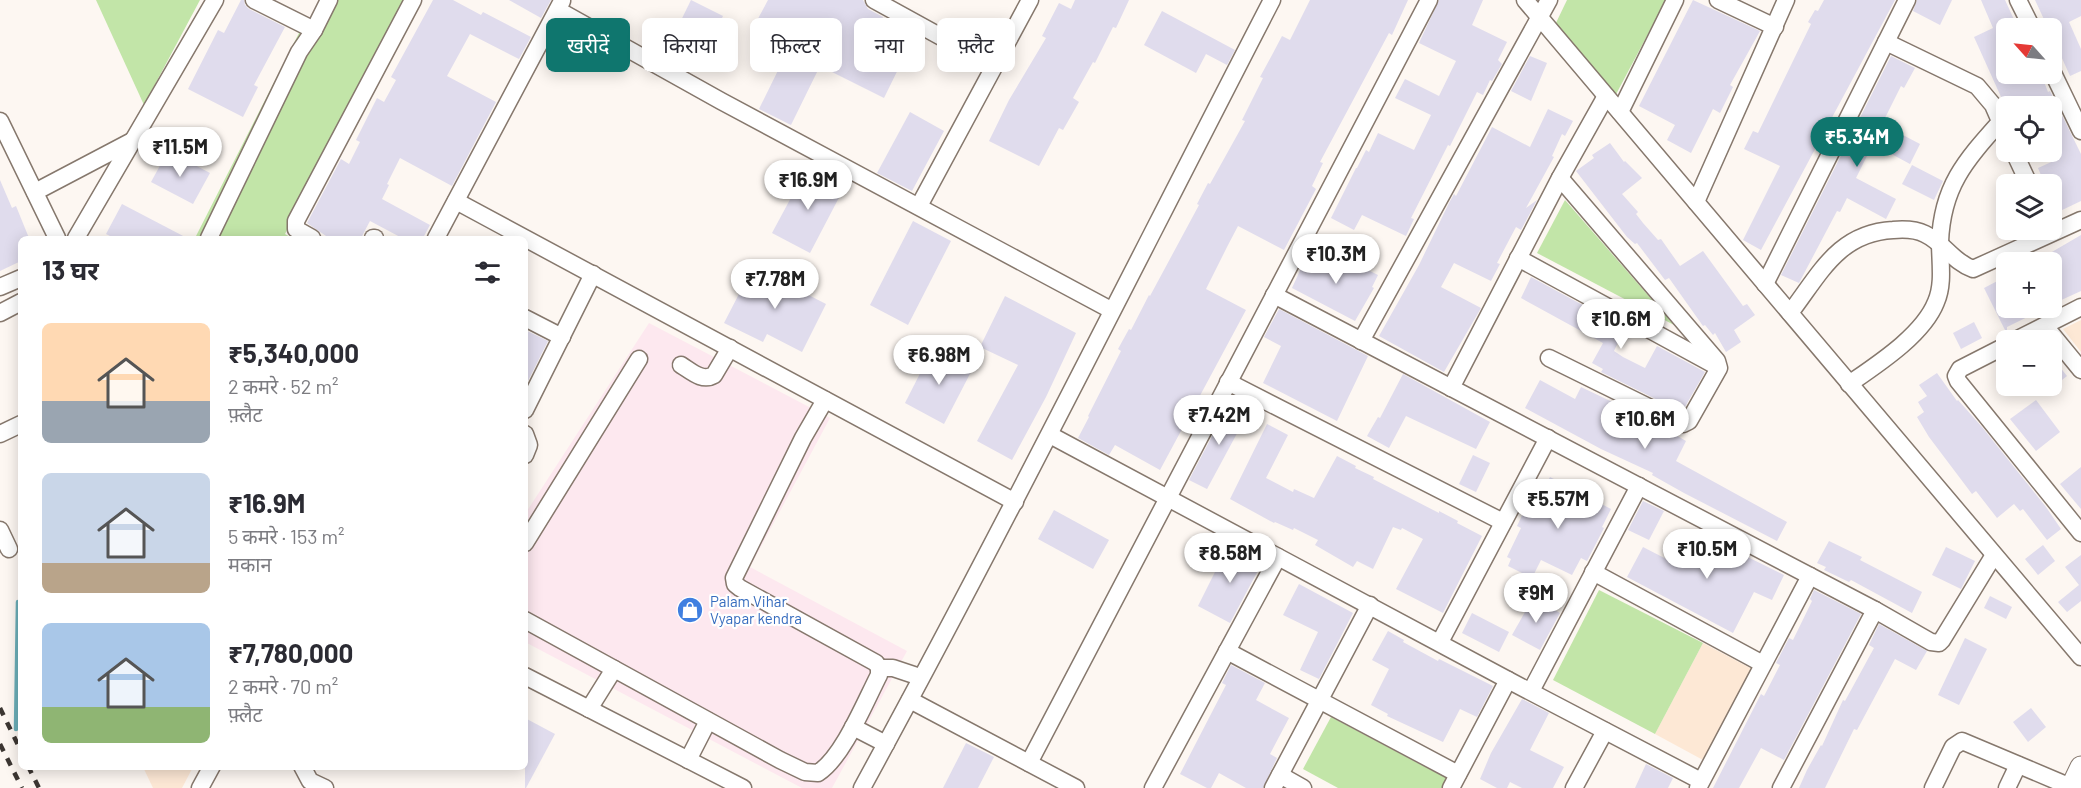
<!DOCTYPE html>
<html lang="hi">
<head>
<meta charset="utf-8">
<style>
	body { margin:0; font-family:Barlow,"Noto Sans Devanagari",sans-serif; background:#f7f7f7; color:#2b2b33; height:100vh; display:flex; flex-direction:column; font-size:22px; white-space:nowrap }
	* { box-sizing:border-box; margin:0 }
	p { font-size:20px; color:#7c7c81 }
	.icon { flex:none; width:33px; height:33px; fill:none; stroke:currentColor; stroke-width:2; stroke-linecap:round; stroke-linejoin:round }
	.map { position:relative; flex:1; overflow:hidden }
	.panel { position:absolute; left:18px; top:236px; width:510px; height:534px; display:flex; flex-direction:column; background:#fff; border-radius:9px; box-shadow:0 3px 15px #0003 }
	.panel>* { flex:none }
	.hud { position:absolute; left:546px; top:18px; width:570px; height:54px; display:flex; gap:12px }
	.needle { width:39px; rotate:297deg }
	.buttons { position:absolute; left:1996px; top:18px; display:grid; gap:12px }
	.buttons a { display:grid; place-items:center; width:66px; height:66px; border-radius:9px; background:#fff; box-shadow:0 3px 15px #0003; font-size:30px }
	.price { position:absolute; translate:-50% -51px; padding:0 14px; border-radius:21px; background:#fff; color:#222; font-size:20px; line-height:39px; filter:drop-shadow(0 2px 3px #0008) }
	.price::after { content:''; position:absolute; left:50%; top:36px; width:18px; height:14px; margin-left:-9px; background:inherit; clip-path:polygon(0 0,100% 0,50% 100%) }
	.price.selected { background:#0f766e; color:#fff }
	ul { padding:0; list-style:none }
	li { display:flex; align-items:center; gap:18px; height:150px; padding:0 24px }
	li span { display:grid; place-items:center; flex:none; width:168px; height:120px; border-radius:9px; color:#555 }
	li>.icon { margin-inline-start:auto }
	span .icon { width:72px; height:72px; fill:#fffc; stroke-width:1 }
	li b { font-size:26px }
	h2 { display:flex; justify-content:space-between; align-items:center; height:72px; padding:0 24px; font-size:26px }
	.chip { padding:0 21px; border-radius:9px; background:#fff; box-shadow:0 3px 15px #0003; font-size:21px; line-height:54px }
	.chip.selected { background:#0f766e; color:#fff }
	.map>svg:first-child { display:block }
</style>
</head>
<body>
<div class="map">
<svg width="2081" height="788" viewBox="0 0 2081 788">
	<rect width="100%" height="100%" fill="#fdf7f2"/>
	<path fill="#fde8ef" d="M649 323 830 418 750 567 907 651 832 788H802L525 642V514Z"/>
	<g fill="#fde8d5">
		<path d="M2081 320V352L2063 329Z"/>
		<path d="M1703 643 1752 669 1703 760 1655 734Z"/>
		<path d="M143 767H193L182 788H153Z"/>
	</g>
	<g fill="#c2e5a8">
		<path d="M96 0H200L144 105Z"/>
		<path d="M338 0H406L285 234 292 238H195L300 31 316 41Z"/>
		<path d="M1567 0H1666L1613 100 1554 27Z"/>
		<path d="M1565 200 1674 325 1537 253Z"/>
		<path d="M1599 590 1703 643 1655 734 1553 680Z"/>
		<path d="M1331 717 1448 779 1443 788H1338L1303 769Z"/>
	</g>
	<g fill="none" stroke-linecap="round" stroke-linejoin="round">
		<path stroke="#6cafb9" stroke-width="4.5" d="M16 729 18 602"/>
	</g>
	<g fill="#e0dced">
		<path d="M241 0H244L245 5 249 9 285 27 254 85 258 87 243 117 188 89 218 30 224 33Z"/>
		<path d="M433 0H453L481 15 483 12 531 37 519 59 470 34 447 76 496 102 452 186 400 158 387 184 389 185 382 199 430 225 423 238H402L370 221 361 238H329L307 223 341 159 349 164 360 142 356 140 377 98 384 102 396 80 391 77Z"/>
		<path d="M509 0H551L541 18Z"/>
		<path d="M691 0 723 16 698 67 666 51Z"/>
		<path d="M768 0H863L868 9 883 17 880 23 913 39 884 98 820 66 791 125 759 109 790 46 754 26Z"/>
		<path d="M1075 0H1129L1116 28 1113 27 1095 63 1093 62 1073 98 1079 102 1063 130 1059 128 1039 166 989 141 1009 100 1046 38 1042 36 1059 3 1071 9Z"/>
		<path d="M1310 0H1408L1392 35 1389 33 1320 162 1323 163 1312 186 1316 189 1284 250 1238 226 1227 247 1206 289 1246 310 1160 470 1115 445 1109 455 1078 438 1089 417 1088 416 1121 351 1118 349 1129 329 1131 330 1149 295 1150 296 1199 205 1197 204 1208 183 1210 184 1245 121 1242 120 1263 78 1260 77 1272 55 1282 36 1290 40Z"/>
		<path d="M1439 0H1483L1472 25 1507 42 1498 60 1502 64 1492 81 1490 80 1483 95 1477 92 1450 146 1448 145 1411 218 1414 219 1406 236 1362 215 1354 230 1331 218 1356 168H1357L1366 150 1369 152 1378 133 1414 150 1431 115 1395 98 1405 79 1439 96 1456 61 1419 43Z"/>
		<path d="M1693 0 1760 31 1730 85 1733 87 1720 113 1713 109 1691 153 1667 140 1675 125 1639 106Z"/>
		<path d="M1824 0H1895L1761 250 1743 240 1780 166 1744 149 1753 131 1758 133 1811 24 1808 22 1815 10 1818 11Z"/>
		<path d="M1917 0H1952L1940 25 1913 11Z"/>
		<path d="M1981 0H2005L2018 28H2007V74H2041L2048 92 2050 91 2081 154V201L2058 212 2052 200V176L2043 180 2038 168 2058 159 2052 146V106H2036L2032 98 2006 108 1974 37 1993 28Z"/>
		<path d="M2035 0H2081V16L2069 22 2081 49V71L2070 76 2052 36V28H2048Z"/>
		<path d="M1162 11 1235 50 1227 65 1206 54 1196 73 1144 45Z"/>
		<path d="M1530 56 1547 63 1531 101 1511 91Z"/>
		<path d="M1891 56 1915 68 1904 88 1901 86 1882 124 1920 144 1910 164 1873 144 1856 178 1896 199 1886 219 1847 198 1840 212 1837 211 1799 283 1781 275Z"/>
		<path d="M1548 109 1573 121 1565 136 1562 134 1552 156 1554 157 1526 208 1537 200 1521 230 1516 227 1497 263 1500 264 1491 281 1454 263 1441 287 1481 308 1444 372 1379 336 1419 265 1449 203 1454 194 1456 196 1492 127 1530 147Z"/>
		<path d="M910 112 944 131 912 191 877 173Z"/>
		<path d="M1610 143 1624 162 1625 161 1642 178 1622 194 1638 212 1636 214 1643 223 1658 240 1661 239 1680 266 1703 251 1743 306 1747 304 1755 315 1734 330 1741 342 1726 352 1715 333 1713 335 1705 325 1703 326 1669 278 1665 280 1637 243 1635 244 1627 237 1576 171 1594 158 1592 155Z"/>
		<path d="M168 151 210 173 193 204 151 182Z"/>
		<path d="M1912 165 1943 181 1934 200 1902 184Z"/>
		<path d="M807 168 844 188 810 253 772 233Z"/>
		<path d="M0 180 12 208 16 206 29 238H21V261L0 271Z"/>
		<path d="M122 204 187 238H114L106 234Z"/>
		<path d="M913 221 951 241 908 325 870 305Z"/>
		<path d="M2081 235V291L2057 302 2052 292V280L2057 278 2052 269V262H2048L2045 256Z"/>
		<path d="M1309 251 1349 272 1354 263 1378 275 1372 287 1374 288 1355 321 1292 288Z"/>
		<path d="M755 263 793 283 791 286 826 304 802 352 767 334 763 342 724 323Z"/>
		<path d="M2007 276V308H2046L2007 327V334L1984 288Z"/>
		<path d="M1531 277 1625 328 1614 351 1623 357 1645 368 1657 346 1705 372 1682 412 1601 372 1603 369 1592 363 1603 343 1521 298Z"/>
		<path d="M1005 296 1076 333 1046 397 1012 460 977 441 1018 365 980 347Z"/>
		<path d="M1279 309 1368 356 1337 421 1263 383 1281 346 1264 337Z"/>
		<path d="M1974 322 1982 338 1961 349 1953 333Z"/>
		<path d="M525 330 548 341 525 387Z"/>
		<path d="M933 348 973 368 944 424 905 403Z"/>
		<path d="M2052 357 2067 376 2052 388Z"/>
		<path d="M1937 373 1957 401 1958 400 1982 427 2046 507 2061 529 2047 540 2023 509 2020 511 2014 504 1997 518 1976 491 1972 494 1929 437 1917 417 1924 412 1918 402 1927 396 1919 385Z"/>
		<path d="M1403 374 1490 422 1476 449 1406 416 1389 448 1367 436 1378 417 1380 418Z"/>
		<path d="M1540 380 1575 399 1581 387 1675 432 1674 434 1686 441 1676 461 1787 522 1777 541 1684 493 1652 475 1653 473 1601 449 1525 408Z"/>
		<path d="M2036 400 2060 432 2036 451 2010 419Z"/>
		<path d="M1230 402 1248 413 1207 489 1189 480Z"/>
		<path d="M1267 424 1288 435 1266 478 1293 492 1294 489 1314 498 1337 456 1356 466 1355 468 1374 477 1373 479 1439 513V511L1458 521 1457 523 1482 536 1443 613 1396 589 1423 539 1402 528 1401 530 1393 527 1373 569 1357 561 1353 567 1315 545 1318 540 1294 528 1293 530 1275 522 1274 523 1230 499Z"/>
		<path d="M1473 455 1490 463 1476 492 1459 484Z"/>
		<path d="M2081 467V509L2060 484Z"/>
		<path d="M1550 477 1611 509 1602 527 1604 528 1587 561 1581 558 1572 575 1541 560 1532 578 1508 566 1511 559 1507 557 1521 528 1517 526 1526 507 1532 510Z"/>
		<path d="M1643 501 1664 511 1649 540 1628 530Z"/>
		<path d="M1054 510 1109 540 1093 569 1038 539Z"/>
		<path d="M1693 530 1784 575 1772 600 1754 592 1733 633 1627 577 1643 547 1676 564Z"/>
		<path d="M1829 541 1862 557 1860 560 1922 592 1912 613 1851 580 1849 582 1824 570 1826 567 1817 563Z"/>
		<path d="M2043 545 2055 561 2038 575 2025 559Z"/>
		<path d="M1228 546 1262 563 1230 623 1198 606Z"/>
		<path d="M1946 547 1975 561 1961 589 1932 575Z"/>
		<path d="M2081 555V601L2067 612 2058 602 2079 585 2065 567Z"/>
		<path d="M1299 584 1353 613 1319 679 1300 670 1318 632 1283 615Z"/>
		<path d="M1814 590 1861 614 1784 760 1761 748 1739 788H1713L1761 694 1764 696 1780 665 1776 663 1789 638 1793 640 1812 601 1810 599Z"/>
		<path d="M1990 596 2012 607 2006 619 1984 608Z"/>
		<path d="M1533 598 1560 613 1540 650 1512 635Z"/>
		<path d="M1472 613 1509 632 1499 652 1462 633Z"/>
		<path d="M1879 624 1927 651 1916 670 1895 659 1857 730 1854 729 1825 788H1799L1807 770 1821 745 1822 746 1843 700 1845 701 1874 648 1869 645Z"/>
		<path d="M1388 631 1404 640 1403 642 1438 661 1439 659 1493 686 1477 717 1460 709 1443 742 1387 716 1388 714 1371 705 1389 669 1372 660Z"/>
		<path d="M1965 638 1987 649 1959 705 1938 695Z"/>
		<path d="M1231 665 1265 683 1256 700 1289 718 1270 754 1277 758 1263 788H1246L1219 773 1211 788H1207L1180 774 1226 685 1222 683Z"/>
		<path d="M1522 699 1549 713 1530 750 1564 767 1553 788H1522L1510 782 1507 788H1497L1480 779 1491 753Z"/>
		<path d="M2031 708 2046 727 2028 742 2013 722Z"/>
		<path d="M525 718 555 734 526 788H525Z"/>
		<path d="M966 743 994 757 978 788H943Z"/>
		<path d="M1646 764 1673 778 1668 788H1635Z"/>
	</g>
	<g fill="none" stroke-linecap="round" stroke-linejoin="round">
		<g stroke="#86786d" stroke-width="19">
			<g id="minor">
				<path d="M254 0 314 30"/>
				<path d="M874 0 994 66"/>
				<path d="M1525 0 2081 657"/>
				<path d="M1718 0 1775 27"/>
				<path d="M2018 0 2032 28"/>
				<path d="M558 10 721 101 1111 310"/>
				<path d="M1886 42 1977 86 1993 105 2007 137"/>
				<path d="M2052 71 2081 131"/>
				<path d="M1620 112 1675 0"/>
				<path d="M0 121 57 238"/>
				<path d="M2014 152 2029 184"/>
				<path d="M35 192 132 141"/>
				<path d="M456 201 1015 502"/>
				<path d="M1696 202 1786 0"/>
				<path d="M919 206 1030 0"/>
				<path d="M76 238 215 0"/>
				<path d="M209 238 299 52 314 30 329 0"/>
				<path d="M312 238 296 229V221L413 0"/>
				<path d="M373 238H375"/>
				<path d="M436 238 562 1"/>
				<path d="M1518 258 1716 366"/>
				<path d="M1765 284 1907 0"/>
				<path d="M0 287 21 278"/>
				<path d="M1274 295 1875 610 1931 642 1939 643 1942 640 1994 555"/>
				<path d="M0 313 21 302"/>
				<path d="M1790 313C1820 274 1838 233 1893 230 1904 229 1915 229 1925 234 1944 243 1953 262 1973 269L2081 220"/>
				<path d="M525 318 562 337"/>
				<path d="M2045 326 2081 370"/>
				<path d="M2016 340 2081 307"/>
				<path d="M1361 341 1549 0"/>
				<path d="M2007 345 1960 369 1956 376 1958 381 2081 533"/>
				<path d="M1549 358 1683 424 1689 421 1719 368 1717 361 1560 178"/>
				<path d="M681 365C691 371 702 382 714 375L730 348"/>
				<path d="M1228 382 1503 522"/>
				<path d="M1849 384C1878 364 1923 335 1936 302 1944 284 1940 262 1940 242 1942 187 1965 161 2000 122"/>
				<path d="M1451 388 1560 178 1606 96"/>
				<path d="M525 410 593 274"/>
				<path d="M0 434 21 424"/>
				<path d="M525 434 529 445 525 455"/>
				<path d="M1050 435 1508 680 1701 781"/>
				<path d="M0 530 9 549"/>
				<path d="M525 543 639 359"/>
				<path d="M1593 572 1763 664"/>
				<path d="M525 620 780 760 805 772 818 773C843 757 865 702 879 675V668L876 663 740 588 735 584 734 578 803 438 825 400"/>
				<path d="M1440 642 1548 438"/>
				<path d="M1227 651 1458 774"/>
				<path d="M879 668H893L920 677"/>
				<path d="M525 676 743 788"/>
				<path d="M1531 691 1639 486"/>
				<path d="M910 700 1076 788"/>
				<path d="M589 709 614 669"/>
				<path d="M853 727 886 744"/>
				<path d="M688 760 708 721"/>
				<path d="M1029 763 1429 0"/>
				<path d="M302 766 310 781 325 788"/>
				<path d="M1280 775 1303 788"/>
				<path d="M200 788 212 766"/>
				<path d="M862 788C1004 528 1136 263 1272 0"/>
				<path d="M1153 788 1278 557"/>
				<path d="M1273 788 1370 605"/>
				<path d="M1451 788 1508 680"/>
				<path d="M1574 788 1605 731"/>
				<path d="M1698 788 1810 576"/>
				<path d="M1781 788 1875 610"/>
				<path d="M1933 788 1953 747 1962 741 2071 787"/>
				<path d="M2007 788 2018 765"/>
			</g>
		</g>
		<g stroke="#86786d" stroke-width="23">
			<path id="major" d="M2071 788 2081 767"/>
		</g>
		<use href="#minor" stroke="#fff" stroke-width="16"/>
		<use href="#major" stroke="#fff" stroke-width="21"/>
		<g stroke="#3c3632" stroke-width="4.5" stroke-dasharray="8 8" stroke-linecap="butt">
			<path d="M0 708 21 751"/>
			<path d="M0 744 22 788"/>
			<path d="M28 766 39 788"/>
		</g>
	</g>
	<defs>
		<g id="shop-disc" transform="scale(1.35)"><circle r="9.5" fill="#3f7fe0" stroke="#fff"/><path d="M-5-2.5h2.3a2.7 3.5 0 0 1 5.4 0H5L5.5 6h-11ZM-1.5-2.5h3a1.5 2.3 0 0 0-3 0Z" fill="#fff"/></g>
	</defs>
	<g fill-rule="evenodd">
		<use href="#shop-disc" x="690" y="610"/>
	</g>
	<g text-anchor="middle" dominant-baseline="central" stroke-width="4.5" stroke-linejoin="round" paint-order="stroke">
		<g font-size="15" fill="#366cbe" stroke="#fff" text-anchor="start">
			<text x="710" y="601">Palam Vihar<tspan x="710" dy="17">Vyapar kendra</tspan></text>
		</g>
	</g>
</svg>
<div class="buttons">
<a><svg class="needle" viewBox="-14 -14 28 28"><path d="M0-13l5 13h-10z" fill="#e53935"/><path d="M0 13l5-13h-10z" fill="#7c7c81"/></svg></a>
<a><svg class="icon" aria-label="locate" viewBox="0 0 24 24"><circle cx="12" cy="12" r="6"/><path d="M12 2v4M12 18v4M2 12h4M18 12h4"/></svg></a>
<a><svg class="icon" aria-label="layers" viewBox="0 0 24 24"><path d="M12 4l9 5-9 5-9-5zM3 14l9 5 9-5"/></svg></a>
<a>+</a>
<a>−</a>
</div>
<b class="price selected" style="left:1857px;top:168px">₹5.34M</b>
<b class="price" style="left:180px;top:178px">₹11.5M</b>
<b class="price" style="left:808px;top:211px">₹16.9M</b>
<b class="price" style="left:1336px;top:285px">₹10.3M</b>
<b class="price" style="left:775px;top:310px">₹7.78M</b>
<b class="price" style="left:1621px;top:350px">₹10.6M</b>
<b class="price" style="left:939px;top:386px">₹6.98M</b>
<b class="price" style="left:1219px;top:446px">₹7.42M</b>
<b class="price" style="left:1645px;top:450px">₹10.6M</b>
<b class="price" style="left:1558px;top:530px">₹5.57M</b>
<b class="price" style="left:1707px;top:580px">₹10.5M</b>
<b class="price" style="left:1230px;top:584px">₹8.58M</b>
<b class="price" style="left:1536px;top:624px">₹9M</b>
<div class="hud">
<a class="chip selected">खरीदें</a>
<a class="chip">किराया</a>
<a class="chip">फ़िल्टर</a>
<a class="chip">नया</a>
<a class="chip">फ़्लैट</a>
</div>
<section class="panel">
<h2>13 घर<svg class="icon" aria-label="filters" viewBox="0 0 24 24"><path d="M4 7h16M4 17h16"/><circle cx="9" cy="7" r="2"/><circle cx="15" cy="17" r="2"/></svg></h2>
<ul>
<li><span style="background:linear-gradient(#ffd9b3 65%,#9aa5b1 0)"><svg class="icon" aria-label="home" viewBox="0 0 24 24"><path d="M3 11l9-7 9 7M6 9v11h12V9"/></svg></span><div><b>₹5,340,000</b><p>2 कमरे · 52 m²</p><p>फ़्लैट</p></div></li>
<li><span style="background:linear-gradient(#c9d6e8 75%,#b9a48a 0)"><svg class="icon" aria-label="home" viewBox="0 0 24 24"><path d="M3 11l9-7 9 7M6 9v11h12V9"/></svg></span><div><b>₹16.9M</b><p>5 कमरे · 153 m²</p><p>मकान</p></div></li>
<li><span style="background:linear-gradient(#a9c7e8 70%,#8fb573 0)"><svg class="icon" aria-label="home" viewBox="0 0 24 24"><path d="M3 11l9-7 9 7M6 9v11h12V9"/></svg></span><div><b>₹7,780,000</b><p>2 कमरे · 70 m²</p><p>फ़्लैट</p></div></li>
</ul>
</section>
</div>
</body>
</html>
